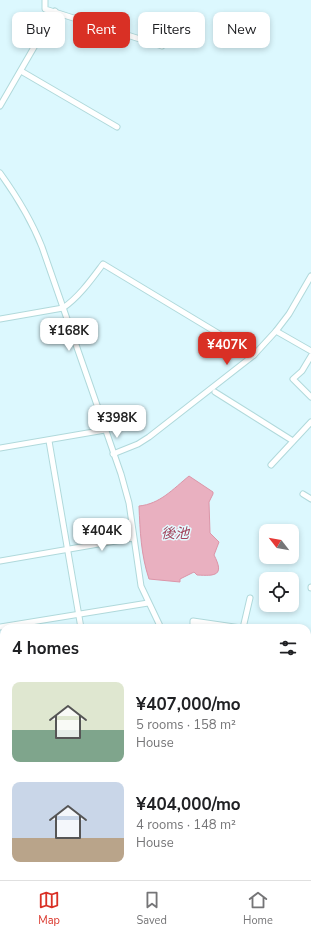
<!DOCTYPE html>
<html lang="en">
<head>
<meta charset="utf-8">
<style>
	body { margin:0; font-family:"Nunito Sans","Noto Sans JP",sans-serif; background:#f6f6f6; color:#202124; height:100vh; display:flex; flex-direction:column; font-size:15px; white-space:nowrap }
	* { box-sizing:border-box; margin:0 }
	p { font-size:13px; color:#757577 }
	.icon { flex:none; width:22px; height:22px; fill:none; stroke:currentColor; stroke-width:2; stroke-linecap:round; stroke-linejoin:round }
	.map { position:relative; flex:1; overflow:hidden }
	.drawer { position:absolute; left:0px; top:624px; width:311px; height:256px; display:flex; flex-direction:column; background:#fff; border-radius:12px 12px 0 0; box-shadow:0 2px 6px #0003 }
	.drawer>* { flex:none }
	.banner { position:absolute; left:12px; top:12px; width:287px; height:36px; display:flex; gap:8px }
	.needle { width:26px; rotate:301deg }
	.buttons { position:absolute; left:259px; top:524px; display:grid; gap:8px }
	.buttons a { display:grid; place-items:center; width:40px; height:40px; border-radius:8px; background:#fff; box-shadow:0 2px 6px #0003; font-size:20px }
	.price { position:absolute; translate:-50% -34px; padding:0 9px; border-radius:8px; background:#fff; color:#222; font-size:13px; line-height:26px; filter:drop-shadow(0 1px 2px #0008) }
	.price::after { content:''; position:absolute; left:50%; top:24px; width:12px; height:9px; margin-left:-6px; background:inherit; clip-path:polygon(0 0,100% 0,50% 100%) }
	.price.current { background:#d93025; color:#fff }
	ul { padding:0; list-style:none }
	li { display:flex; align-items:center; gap:12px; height:100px; padding:0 12px }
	li span { display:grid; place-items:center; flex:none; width:112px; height:80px; border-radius:8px; color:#555 }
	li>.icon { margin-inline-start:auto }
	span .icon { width:48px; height:48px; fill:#fffc; stroke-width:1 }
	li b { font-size:17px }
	h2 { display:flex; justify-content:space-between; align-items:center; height:48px; padding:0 12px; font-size:17px }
	.chip { padding:0 14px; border-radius:8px; background:#fff; box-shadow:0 2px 6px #0003; font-size:14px; line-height:36px }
	.chip.current { background:#d93025; color:#fff }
	.menu { display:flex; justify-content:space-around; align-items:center; height:56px; border-top:1px solid #e0e0e0; background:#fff; font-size:11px; color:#757577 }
	.menu a { display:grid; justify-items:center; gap:2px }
	.menu .current { color:#d93025 }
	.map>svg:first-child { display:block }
</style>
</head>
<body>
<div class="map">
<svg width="311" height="880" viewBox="0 0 311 880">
	<rect width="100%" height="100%" fill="#dcf8fe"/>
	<path fill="#e9b0c0" stroke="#dc95a8" d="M189 476 213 492V494L209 502 210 533 219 542 214 555C225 576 215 576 197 575L194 572 180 579V582L149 579C141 555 140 531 139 506 160 504 173 489 189 476Z"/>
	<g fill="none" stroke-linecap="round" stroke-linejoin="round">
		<g stroke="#b0d9db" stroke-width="7">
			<g id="minor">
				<path d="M45 0V9L162 46"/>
				<path d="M21 71 117 127"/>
				<path d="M0 106 55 11"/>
				<path d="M0 173C18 198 31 219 42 247L121 474 129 503 141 586 161 628"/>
				<path d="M0 319 63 308C79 297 91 280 103 264L254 355"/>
				<path d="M276 331 311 351"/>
				<path d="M311 356 302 371 293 379 311 397"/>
				<path d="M215 392 293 441"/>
				<path d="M49 441 81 628"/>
				<path d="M0 448 105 430"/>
				<path d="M113 454 138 444 149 437 254 355 276 331 289 314 311 276"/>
				<path d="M271 465 311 422"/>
				<path d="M303 494 311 499"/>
				<path d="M0 561 133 538"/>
				<path d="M311 587V588"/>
				<path d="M0 627 148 603"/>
				<path d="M193 628V621L241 628"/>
				<path d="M243 628 250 598"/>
				<path d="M307 650 311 652"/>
				<path d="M307 670 311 672"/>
				<path d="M0 691 4 694"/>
				<path d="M307 738 311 739"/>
				<path d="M0 742 4 741"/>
				<path d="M307 776 311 780"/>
				<path d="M307 793 311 791"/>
				<path d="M0 824H4"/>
				<path d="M0 872 4 865"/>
				<path d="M215 876V880"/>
			</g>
		</g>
		<use href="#minor" stroke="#fff" stroke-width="5"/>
	</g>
	<g text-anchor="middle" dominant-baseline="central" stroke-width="3" stroke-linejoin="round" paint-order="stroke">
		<g font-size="14" font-style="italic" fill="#a1425b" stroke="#e4faff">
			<text x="175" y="533">後池</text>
		</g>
	</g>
</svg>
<div class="buttons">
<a><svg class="needle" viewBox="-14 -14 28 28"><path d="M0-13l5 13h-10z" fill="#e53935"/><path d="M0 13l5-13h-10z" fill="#757577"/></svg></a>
<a><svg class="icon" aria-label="locate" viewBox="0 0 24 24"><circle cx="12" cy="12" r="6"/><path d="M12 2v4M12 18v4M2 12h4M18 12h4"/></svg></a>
</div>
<b class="price" style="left:69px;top:352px">¥168K</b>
<b class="price current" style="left:227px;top:366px">¥407K</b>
<b class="price" style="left:117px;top:439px">¥398K</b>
<b class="price" style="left:102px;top:552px">¥404K</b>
<div class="banner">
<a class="chip">Buy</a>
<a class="chip current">Rent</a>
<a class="chip">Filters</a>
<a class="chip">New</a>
</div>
<section class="drawer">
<h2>4 homes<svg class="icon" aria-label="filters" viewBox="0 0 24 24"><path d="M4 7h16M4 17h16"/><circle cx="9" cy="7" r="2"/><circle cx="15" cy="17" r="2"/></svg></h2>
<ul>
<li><span style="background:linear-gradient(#dfe7d0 60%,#7fa58c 0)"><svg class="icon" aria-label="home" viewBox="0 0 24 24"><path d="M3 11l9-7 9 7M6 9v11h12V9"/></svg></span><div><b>¥407,000/mo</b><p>5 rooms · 158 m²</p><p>House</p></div></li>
<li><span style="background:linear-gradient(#c9d6e8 70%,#b9a48a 0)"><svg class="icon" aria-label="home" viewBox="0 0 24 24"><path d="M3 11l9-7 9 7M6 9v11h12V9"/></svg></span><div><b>¥404,000/mo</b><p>4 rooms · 148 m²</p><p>House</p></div></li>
</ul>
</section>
</div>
<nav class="menu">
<a class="current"><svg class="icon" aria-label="map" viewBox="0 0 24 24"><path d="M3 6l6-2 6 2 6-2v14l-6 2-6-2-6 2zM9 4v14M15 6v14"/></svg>Map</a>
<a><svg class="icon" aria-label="saved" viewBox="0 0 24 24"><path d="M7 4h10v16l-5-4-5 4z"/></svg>Saved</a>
<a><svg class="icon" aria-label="home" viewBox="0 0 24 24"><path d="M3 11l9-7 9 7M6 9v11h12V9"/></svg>Home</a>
</nav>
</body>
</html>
